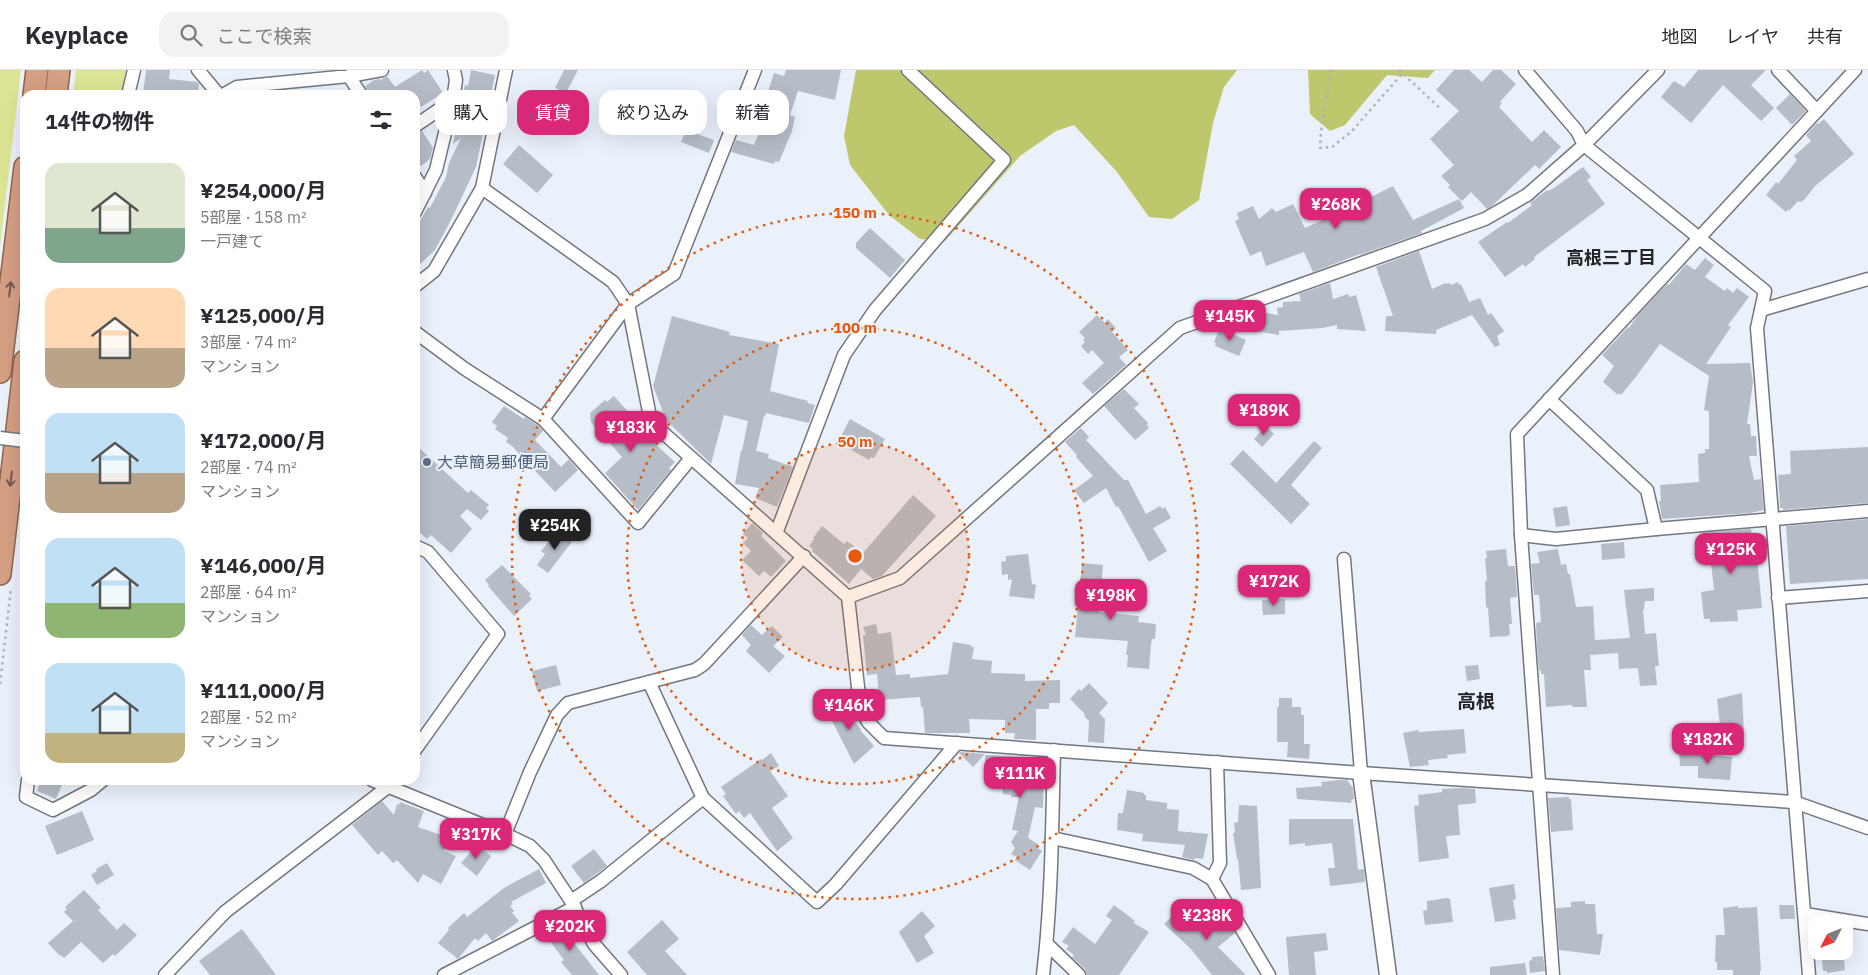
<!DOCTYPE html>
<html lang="ja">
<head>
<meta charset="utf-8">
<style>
	body { margin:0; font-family:"IBM Plex Sans","Noto Sans JP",sans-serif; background:#f2f2f3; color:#2b2b33; height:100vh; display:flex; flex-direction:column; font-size:19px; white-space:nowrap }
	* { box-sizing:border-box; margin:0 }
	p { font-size:16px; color:#7c7c81 }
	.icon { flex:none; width:28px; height:28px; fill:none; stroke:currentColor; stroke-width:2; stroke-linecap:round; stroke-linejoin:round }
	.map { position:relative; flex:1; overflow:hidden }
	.sheet { position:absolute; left:20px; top:20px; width:400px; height:695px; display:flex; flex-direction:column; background:#fff; border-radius:15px; box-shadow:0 5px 20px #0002 }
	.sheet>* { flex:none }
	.top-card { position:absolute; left:435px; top:20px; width:475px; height:45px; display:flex; gap:10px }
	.needle { width:32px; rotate:228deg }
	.fabs { position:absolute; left:1808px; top:845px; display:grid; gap:10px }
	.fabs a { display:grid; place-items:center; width:45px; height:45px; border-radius:10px; background:#fff; box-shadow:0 5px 20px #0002; font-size:25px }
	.price { position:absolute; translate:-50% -42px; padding:0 11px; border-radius:10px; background:#db2777; color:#fff; font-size:16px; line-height:32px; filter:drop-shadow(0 1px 2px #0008) }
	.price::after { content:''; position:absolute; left:50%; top:30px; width:15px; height:11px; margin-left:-8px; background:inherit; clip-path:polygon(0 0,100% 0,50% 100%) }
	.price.selected { background:#222; color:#fff }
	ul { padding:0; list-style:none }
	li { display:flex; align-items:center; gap:15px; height:125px; padding:0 25px }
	li span { display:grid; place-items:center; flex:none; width:140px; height:100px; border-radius:15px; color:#555 }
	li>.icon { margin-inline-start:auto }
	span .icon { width:60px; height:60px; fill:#fffc; stroke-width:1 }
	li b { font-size:21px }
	h2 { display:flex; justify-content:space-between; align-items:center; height:60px; padding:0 25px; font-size:21px }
	.tag { padding:0 18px; border-radius:15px; background:#fff; box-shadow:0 5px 20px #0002; font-size:18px; line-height:45px }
	.tag.selected { background:#db2777; color:#fff }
	header { display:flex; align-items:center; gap:30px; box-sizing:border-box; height:70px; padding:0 25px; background:#fff; border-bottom:1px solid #e1e1e2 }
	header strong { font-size:24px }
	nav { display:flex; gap:28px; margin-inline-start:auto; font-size:18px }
	.search { width:350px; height:45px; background:#f2f2f3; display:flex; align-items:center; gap:12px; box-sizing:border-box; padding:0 18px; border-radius:15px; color:#7c7c81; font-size:19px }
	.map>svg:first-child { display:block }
</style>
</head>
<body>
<header>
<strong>Keyplace</strong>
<div class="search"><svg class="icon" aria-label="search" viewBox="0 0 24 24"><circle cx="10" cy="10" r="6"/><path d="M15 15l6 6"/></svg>ここで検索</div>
<nav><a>地図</a><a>レイヤ</a><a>共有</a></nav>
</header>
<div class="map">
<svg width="1868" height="905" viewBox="0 0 1868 905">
	<rect width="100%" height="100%" fill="#eaf1fa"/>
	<g fill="#dce593">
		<path d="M0 0H21L0 176Z"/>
		<path d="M76 0H126L121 25H73Z"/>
	</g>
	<g fill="#bec76b">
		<path d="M856 0H1237L1224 17 1213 53 1199 130 1172 149 1149 147 1117 102 1074 55 1056 61 1020 86 945 171 920 169 889 145 850 95 844 66Z"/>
		<path d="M1308 0H1435L1428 8 1387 5 1345 55 1330 61 1310 44Z"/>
	</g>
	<g fill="#b6bdc6">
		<path d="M146 0H170L169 9 197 12 199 14 198 25H143Z"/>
		<path d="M422 0 424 3 428 0 443 23 421 37 415 25H369L365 16 374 10 380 9 381 10 387 6 395 17Z"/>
		<path d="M471 0 495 5 476 97 451 150 435 180 415 199V160L428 137 430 138 446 107 449 93 461 68 453 74 465 15 468 16Z"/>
		<path d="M564 0H578L566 23 555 18Z"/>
		<path d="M786 0H841L835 30 798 21 790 45 795 47 792 61 779 92 775 91 774 94 731 82 736 70 754 75 763 53 761 52 766 28 774 3 784 6Z"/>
		<path d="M1454 0H1469L1482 12 1493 0H1501L1516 14 1500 32 1502 33 1499 37 1532 72 1544 60 1561 77 1539 99 1535 95 1493 135 1487 139 1471 122 1462 131 1448 117 1450 115 1441 106 1454 95 1430 69 1459 41 1436 20Z"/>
		<path d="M1698 0H1766L1751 15 1774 38 1761 51 1723 15 1691 53 1661 27 1674 11 1684 17Z"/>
		<path d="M1790 24 1806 41 1792 55 1776 38Z"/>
		<path d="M1824 49 1854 84 1815 116 1804 130 1800 132 1798 131 1789 141 1788 139 1786 142 1766 125 1776 112 1778 114 1797 90 1794 86 1811 71 1806 65 1817 53 1818 54Z"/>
		<path d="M686 60 714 70 709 83 681 72Z"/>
		<path d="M422 61 433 78 430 89 421 96 415 87V64Z"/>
		<path d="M519 75 553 105 537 123 503 94Z"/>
		<path d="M1583 97 1591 107 1587 110 1605 134 1534 187 1535 189 1525 197 1523 194 1505 207 1478 172 1507 152 1508 153 1532 135 1530 133 1547 120 1548 121 1554 118Z"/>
		<path d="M1393 116 1413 150 1459 129 1464 138 1421 161 1422 163 1360 185V184L1313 202 1304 182 1266 196 1261 181 1250 186 1235 151 1239 149 1237 143 1253 136 1259 149 1272 138 1276 142 1293 134 1305 158 1347 139Z"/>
		<path d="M870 158 905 190 890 208 856 178V173Z"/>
		<path d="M1419 181 1432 219 1446 213 1447 214 1450 213 1451 215 1458 212 1459 215 1461 214 1469 232 1480 228 1488 245 1491 243 1504 261 1497 266 1500 275 1495 277 1472 245 1436 260V264L1385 261 1386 246H1393L1376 197Z"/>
		<path d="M1705 188 1714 195 1705 207 1725 221 1727 218 1733 223 1737 218 1749 227 1728 255 1731 257 1706 294 1750 293 1753 312 1747 354H1750L1751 366H1756L1757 386H1749L1754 410 1761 409 1764 440 1750 443 1662 449 1659 431H1661L1660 415 1699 412 1698 384 1705 383V379H1709V341L1704 340 1709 306 1660 274 1635 308 1621 325 1619 323 1618 325 1603 312 1614 296 1602 285 1628 257 1629 258 1638 245 1667 214 1669 215 1686 194 1695 200Z"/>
		<path d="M1330 213 1333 229 1348 224 1349 227 1356 225 1366 261 1337 259V255L1322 258 1279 261V265L1243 259 1245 248 1249 249 1250 242 1254 243V241L1278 245 1277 238 1283 237V232L1301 231 1299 224Z"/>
		<path d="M1097 245 1105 253 1108 249 1116 258 1112 262 1128 280 1119 287 1126 295 1093 324 1082 313 1104 293 1092 280 1088 284 1081 276 1085 272 1083 270 1085 268 1079 262Z"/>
		<path d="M672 246 730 262 729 265 779 274 770 321 808 331 807 333 815 335 809 353 766 343 765 346H764L756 381 769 384 768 388 793 397 777 437 755 428 759 418 735 414 741 380 742 381 748 351 724 345 711 394 666 350 653 316Z"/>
		<path d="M1222 259 1246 270 1239 286 1215 276 1216 273 1214 272 1219 261 1221 262Z"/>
		<path d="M1124 319 1139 334 1134 338 1148 353 1147 355 1149 358 1135 370 1104 336Z"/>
		<path d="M614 326 653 370 652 371 675 392 669 398 671 400 638 440 605 403 622 387 591 352 590 343 605 330 607 332Z"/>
		<path d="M504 336 524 349 525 347 538 355 543 361 535 370 561 397 569 389 578 400 555 422 512 376 506 372 508 368 495 359 497 356 492 352Z"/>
		<path d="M850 349 885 369 874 388 871 387 869 390 843 375 844 373 839 370Z"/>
		<path d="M1266 356 1274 364 1262 377 1254 369Z"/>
		<path d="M1081 358 1089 367 1086 370 1124 410H1128L1146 444 1160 436 1162 439 1165 437 1171 448 1153 458 1167 481 1149 492 1122 443 1118 436 1116 437 1106 418 1084 433 1074 420 1093 406 1076 387 1077 385 1065 372Z"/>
		<path d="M1314 371 1322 378 1291 415 1310 434 1291 454 1230 394 1243 380 1276 413Z"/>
		<path d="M415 374 468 423 471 420 489 435 486 438 489 441 481 450 467 439 460 446 472 459 451 483 431 465 427 469 415 458Z"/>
		<path d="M1868 377V433L1783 440V438H1780L1778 405 1791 404 1790 381Z"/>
		<path d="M913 425 936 446 882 506 873 509 861 499 849 514 812 481 813 479 809 476 814 469 813 468 822 456 844 474 847 471 863 483Z"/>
		<path d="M1567 436 1570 455 1556 457 1553 438Z"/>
		<path d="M1868 449V509L1790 514 1786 456Z"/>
		<path d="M752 453 763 463 761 466 786 491 771 507 764 501 759 506 742 490 751 481 743 473 748 468 743 464Z"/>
		<path d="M1751 459 1752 466H1755L1762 538 1737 540 1738 551 1710 552V549H1704L1701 522 1714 520 1711 493H1705L1703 463Z"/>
		<path d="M562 460 574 469 548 503 537 495 545 484 541 481 551 469 554 471Z"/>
		<path d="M1624 472 1625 488 1602 490 1601 474Z"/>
		<path d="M1506 479 1508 496H1515L1517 527 1510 528 1512 554H1509L1510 564 1508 566 1490 567 1488 537 1486 538 1485 511H1487L1485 488H1487L1486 481Z"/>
		<path d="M1558 479 1561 495 1566 494 1568 504H1570L1576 537 1593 536 1595 570 1630 568 1624 520 1654 518V531H1645L1644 539 1643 540 1645 564 1656 563 1659 596H1655L1657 615 1640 616 1638 598 1619 599 1618 583 1590 585 1591 600H1584L1587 637H1573L1572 635 1546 637 1544 604H1541V600L1539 601 1537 577 1536 553 1541 552 1539 525H1534L1531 494 1540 493 1537 482Z"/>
		<path d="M1028 484 1032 514 1036 515 1034 529 1009 526 1012 509 1008 510V504L1002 505 1001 492 1006 491V486Z"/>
		<path d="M1082 493 1103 495 1099 542 1139 546 1138 552 1156 554 1155 569H1152L1151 574 1149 599 1127 597 1128 585H1126L1128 571 1075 567Z"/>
		<path d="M502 495 531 524 529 526 532 529 514 546 488 516 489 515 485 510Z"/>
		<path d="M1285 529V544L1263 545 1262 530Z"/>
		<path d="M876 554 878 564 891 562 896 605 910 604V608L948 604 953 572 971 575V577H974L972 589 992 591 991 603 1025 604V611L1060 610V633H1049V639H1036V670L1014 669 1015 663H1005V650L969 649 970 663H925L923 637H921L920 627 879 630 877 604 867 605 863 565H866L863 557Z"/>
		<path d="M751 555 762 565 772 556 783 567 773 576 785 586 769 603 746 581 751 575 742 565Z"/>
		<path d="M556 595 561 615 537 621 532 601Z"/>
		<path d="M1478 595 1480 609 1467 611 1465 596Z"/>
		<path d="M1089 613 1108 633 1099 643 1105 649 1104 673 1088 672 1089 651 1084 646 1085 644 1070 629 1079 619 1081 621Z"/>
		<path d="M1742 623 1744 662 1721 665 1717 629Z"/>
		<path d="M1279 628H1292V637H1301V645H1304V674H1310L1309 689 1287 687 1288 672H1277V637H1279Z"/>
		<path d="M839 629 855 649 854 651 861 659 860 660 874 676 854 694 830 647 835 643 824 631Z"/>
		<path d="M1464 659 1466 683 1447 685 1448 688 1428 690 1429 695 1410 697 1403 663 1418 660 1419 662Z"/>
		<path d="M960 682 985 684 973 697 959 683Z"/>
		<path d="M1679 682 1732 687 1730 710 1698 708V696H1680Z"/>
		<path d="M771 683 779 696 770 701 788 726 772 738 793 768 777 781 750 743 744 748 739 741 736 744 723 726 726 724 721 717 761 689 762 690Z"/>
		<path d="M985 685 1032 687V693L1044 694 1043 738 1035 737 1028 768 1038 774 1036 777 1042 781 1030 800 1015 790 1017 787 1011 784 1015 778 1011 772 1018 761 1012 760 1019 727H1011V725L1003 724 1001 711H991V706H985Z"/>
		<path d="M41 710H64L56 729 37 721Z"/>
		<path d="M1339 710H1347L1353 718 1354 729 1351 730 1352 733 1297 729 1296 718 1322 716 1321 712Z"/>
		<path d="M1461 718 1475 719 1476 733 1458 735 1460 765 1446 766 1449 788 1419 792 1414 736 1419 735 1418 725 1442 722V719Z"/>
		<path d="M1127 720 1144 723V725H1146V730L1167 733V739L1179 740 1178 761 1208 764 1203 789 1195 788 1194 790 1182 787 1185 775 1142 771 1143 764 1117 760 1118 743H1123Z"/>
		<path d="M1569 727V729H1571L1573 760 1551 762 1548 728Z"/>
		<path d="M382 731 394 745 397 734 399 735 400 732 424 741 418 757 441 765 439 770 447 773 444 781 456 786 441 814 423 804 418 813 397 790 393 793 382 781 378 785 352 755Z"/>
		<path d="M1239 735 1257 736 1261 818 1241 820 1238 789H1237L1233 763H1235L1234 753 1238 752Z"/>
		<path d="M82 741 94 770 57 785 45 756Z"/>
		<path d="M1289 749H1353L1358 800 1364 799 1365 812 1330 816 1328 798H1335L1332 773 1305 776V773L1289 775Z"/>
		<path d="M477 775 491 786 477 806 461 793Z"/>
		<path d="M594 779 607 796 584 813 571 796Z"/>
		<path d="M107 793 114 805 97 815 91 805 97 801 96 799Z"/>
		<path d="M539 799 546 813 511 832 513 834 510 836 514 841 512 843 519 851 495 869 492 871 486 863 478 871 475 868 458 889 438 873 449 860 448 858 464 843 467 847 504 818Z"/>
		<path d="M1514 814 1516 829 1513 830 1516 849 1495 852 1489 818Z"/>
		<path d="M84 820 101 838 98 840 117 860 124 853 137 865 115 886 113 884 103 893 81 872 64 888 61 885 60 886 48 873 73 851 64 842 67 839 65 837Z"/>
		<path d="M1447 828 1450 829 1453 852 1425 855 1423 841 1427 840V831Z"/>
		<path d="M1585 831V834H1595L1597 864H1603L1600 885 1559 880 1556 838 1571 837V832Z"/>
		<path d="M1114 835 1135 851 1134 853 1149 862 1119 905H1087L1085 899 1072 887 1074 885 1066 879 1069 876 1062 872 1073 857 1095 874 1112 850 1106 846Z"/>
		<path d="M1779 835H1794L1795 849H1780Z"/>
		<path d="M1738 836V838L1757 837 1761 901H1760V905H1733V900H1717V892H1715L1716 865H1725L1723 838Z"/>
		<path d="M1217 838 1224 846 1235 863 1218 877 1246 905H1212L1190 878 1164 854 1173 845 1176 848 1183 840 1201 856Z"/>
		<path d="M922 841 935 856 924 866 934 883 917 893 899 862Z"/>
		<path d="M662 850 679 869 665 881 687 905H647L627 882Z"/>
		<path d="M562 853 575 872 574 873 599 905H572L561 892 564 890 544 863Z"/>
		<path d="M242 859 276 905H210L199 891Z"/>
		<path d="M1326 863 1328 880 1314 882 1316 905H1289L1286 867Z"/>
		<path d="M1821 881H1843L1845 900 1827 903V901H1823Z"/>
		<path d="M1543 886 1545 901 1530 903 1529 891 1532 890V887Z"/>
		<path d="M1525 893 1527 905H1490V897Z"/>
	</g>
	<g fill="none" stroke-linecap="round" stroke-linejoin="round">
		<g stroke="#71777f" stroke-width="15">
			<g id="minor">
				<path d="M198 0 219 25"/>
				<path d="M1525 0 1577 61 1584 75 1765 221 1757 258 1809 905"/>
				<path d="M1778 0 1817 41"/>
				<path d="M349 6 361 25"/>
				<path d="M128 25 134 0"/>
				<path d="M223 25 237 17 349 6 382 0"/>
				<path d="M415 56 453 30"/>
				<path d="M415 107 425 123"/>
				<path d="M482 118 613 212 628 234 651 352 848 527 860 635 868 652 884 668 1361 703 1794 732 1868 758"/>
				<path d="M415 142 436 100 453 30 456 10 454 0"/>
				<path d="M415 216 434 201 482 118 506 0"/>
				<path d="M1761 240 1868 209"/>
				<path d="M415 262 465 299 543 349 638 453 691 388"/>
				<path d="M1549 329 1647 420 1656 459"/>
				<path d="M543 349 628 234 674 204 755 0"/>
				<path d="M777 461 844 285 875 240 1004 90 908 0"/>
				<path d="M1521 465 1556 469 1656 459 1868 441"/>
				<path d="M415 476 428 482 498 564 415 680"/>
				<path d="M1344 489 1361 703"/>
				<path d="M848 527 900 508 1180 258 1485 149 1527 125 1584 75 1658 0"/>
				<path d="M1778 528 1868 521"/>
				<path d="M649 612 703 728 817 832 836 814 957 673"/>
				<path d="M28 710 26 727 53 740 91 720 103 710"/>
				<path d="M372 710 505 764 530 776 544 790 571 831 594 874 621 905"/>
				<path d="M505 764 530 702 557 645 568 633 695 600 704 594 804 486"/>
				<path d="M1052 768 1193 798 1212 809 1269 905"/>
				<path d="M1212 809 1220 793 1217 692"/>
				<path d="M571 831 601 811 703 728"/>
				<path d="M1805 844 1868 854"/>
				<path d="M1047 874 1079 905"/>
				<path d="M165 905 225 842 389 716 392 712"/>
				<path d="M444 905 575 837"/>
				<path d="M1043 905C1052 830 1052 755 1054 680"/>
				<path d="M1553 905 1521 465 1517 364 1855 0"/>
			</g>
		</g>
		<g stroke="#71777f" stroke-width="19">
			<path id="tertiary" d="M1361 703 1388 905"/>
		</g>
		<g stroke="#8f654f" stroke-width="24">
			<g id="trunk">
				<path d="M34 25 37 0"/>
				<path d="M56 25 59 0"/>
				<path d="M0 302 25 97"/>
				<path d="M0 504 25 291"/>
			</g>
		</g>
		<g stroke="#adb2ba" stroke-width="2.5" stroke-dasharray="2.5 4" stroke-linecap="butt">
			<path d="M1331 0 1321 62 1320 78 1332 77 1351 62 1402 4"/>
			<path d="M1399 0 1441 39"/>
			<path d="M0 614 11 518"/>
		</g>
		<use href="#minor" stroke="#fff" stroke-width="12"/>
		<use href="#tertiary" stroke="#fff" stroke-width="16"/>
		<use href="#trunk" stroke="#d49f83" stroke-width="21"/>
		<g stroke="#71777f" stroke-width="15" stroke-linecap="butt">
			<path id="minor-bridge" d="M0 368 25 371"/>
		</g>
		<use href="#minor-bridge" stroke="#fff" stroke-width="12"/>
	</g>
	<defs><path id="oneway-shaft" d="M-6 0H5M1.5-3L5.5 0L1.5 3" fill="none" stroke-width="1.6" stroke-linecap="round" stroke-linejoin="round" transform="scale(1.25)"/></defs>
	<g stroke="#725c51">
		<use href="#oneway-shaft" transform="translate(10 219) rotate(-83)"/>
		<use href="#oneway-shaft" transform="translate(11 409) rotate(97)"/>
	</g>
	<circle cx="855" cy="486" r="114" fill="#e8590c" fill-opacity=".12"/>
	<g fill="none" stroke="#e8590c" stroke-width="2.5" stroke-dasharray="2.5 5">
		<circle cx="855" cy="486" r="114"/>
		<circle cx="855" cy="486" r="228"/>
		<circle cx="855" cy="486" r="343"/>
	</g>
	<circle fill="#5c6f8a" stroke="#eaf1fa" stroke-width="2" cx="427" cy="392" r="5"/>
	<g text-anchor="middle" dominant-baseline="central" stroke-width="4" stroke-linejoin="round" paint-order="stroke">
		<g font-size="16" fill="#4e5e75" stroke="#eaf1fa" text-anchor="start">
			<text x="437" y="392">大草簡易郵便局</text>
		</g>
		<g font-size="18" font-weight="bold" fill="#222528" stroke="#eaf1fa">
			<text x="1611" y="187">高根三丁目</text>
		</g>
		<g font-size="19" font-weight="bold" fill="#222528" stroke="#eaf1fa">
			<text x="1476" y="631">高根</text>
		</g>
	</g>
	<circle cx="855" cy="486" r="8" fill="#e8590c" stroke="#eaf1fa" stroke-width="2.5"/>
	<g font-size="15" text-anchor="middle" font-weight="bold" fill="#e8590c" stroke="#eaf1fa" stroke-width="4" stroke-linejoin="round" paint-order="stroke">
		<text x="855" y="148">150 m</text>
		<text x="855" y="263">100 m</text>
		<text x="855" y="377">50 m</text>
	</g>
</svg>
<div class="fabs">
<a><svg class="needle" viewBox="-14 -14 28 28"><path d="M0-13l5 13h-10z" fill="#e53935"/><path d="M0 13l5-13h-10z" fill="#7c7c81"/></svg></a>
</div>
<b class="price" style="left:1336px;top:160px">¥268K</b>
<b class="price" style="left:1230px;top:272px">¥145K</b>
<b class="price" style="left:1264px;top:366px">¥189K</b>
<b class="price" style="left:631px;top:383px">¥183K</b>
<b class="price selected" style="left:555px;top:481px">¥254K</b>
<b class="price" style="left:1731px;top:505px">¥125K</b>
<b class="price" style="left:1274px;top:537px">¥172K</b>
<b class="price" style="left:1111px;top:551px">¥198K</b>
<b class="price" style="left:849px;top:661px">¥146K</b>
<b class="price" style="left:1708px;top:695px">¥182K</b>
<b class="price" style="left:1020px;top:729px">¥111K</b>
<b class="price" style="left:476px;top:790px">¥317K</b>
<b class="price" style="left:1207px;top:871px">¥238K</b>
<b class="price" style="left:570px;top:882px">¥202K</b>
<div class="top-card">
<a class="tag">購入</a>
<a class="tag selected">賃貸</a>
<a class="tag">絞り込み</a>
<a class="tag">新着</a>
</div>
<section class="sheet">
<h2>14件の物件<svg class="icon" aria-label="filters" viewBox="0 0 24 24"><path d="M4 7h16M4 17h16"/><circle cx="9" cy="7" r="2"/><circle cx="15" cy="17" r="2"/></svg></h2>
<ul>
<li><span style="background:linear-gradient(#dfe7d0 65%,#7fa58c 0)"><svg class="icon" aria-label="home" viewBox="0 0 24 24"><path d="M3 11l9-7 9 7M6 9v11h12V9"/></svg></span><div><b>¥254,000/月</b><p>5部屋 · 158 m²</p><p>一戸建て</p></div></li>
<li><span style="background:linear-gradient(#ffd9b3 60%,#b9a48a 0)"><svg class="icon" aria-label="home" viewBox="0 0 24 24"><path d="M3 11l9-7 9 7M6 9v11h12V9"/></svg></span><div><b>¥125,000/月</b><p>3部屋 · 74 m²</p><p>マンション</p></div></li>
<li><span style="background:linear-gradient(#bfe0f5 60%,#b9a48a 0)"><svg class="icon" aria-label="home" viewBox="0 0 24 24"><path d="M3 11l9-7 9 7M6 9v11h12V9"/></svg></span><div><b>¥172,000/月</b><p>2部屋 · 74 m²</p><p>マンション</p></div></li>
<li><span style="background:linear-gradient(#bfe0f5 65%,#8fb573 0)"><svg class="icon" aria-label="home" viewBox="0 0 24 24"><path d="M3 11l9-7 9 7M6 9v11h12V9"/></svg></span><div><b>¥146,000/月</b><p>2部屋 · 64 m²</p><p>マンション</p></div></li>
<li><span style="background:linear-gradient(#bfe0f5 70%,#c2b280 0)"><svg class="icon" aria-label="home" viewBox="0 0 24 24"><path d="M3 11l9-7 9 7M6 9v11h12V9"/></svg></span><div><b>¥111,000/月</b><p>2部屋 · 52 m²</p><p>マンション</p></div></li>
</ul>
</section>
</div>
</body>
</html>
